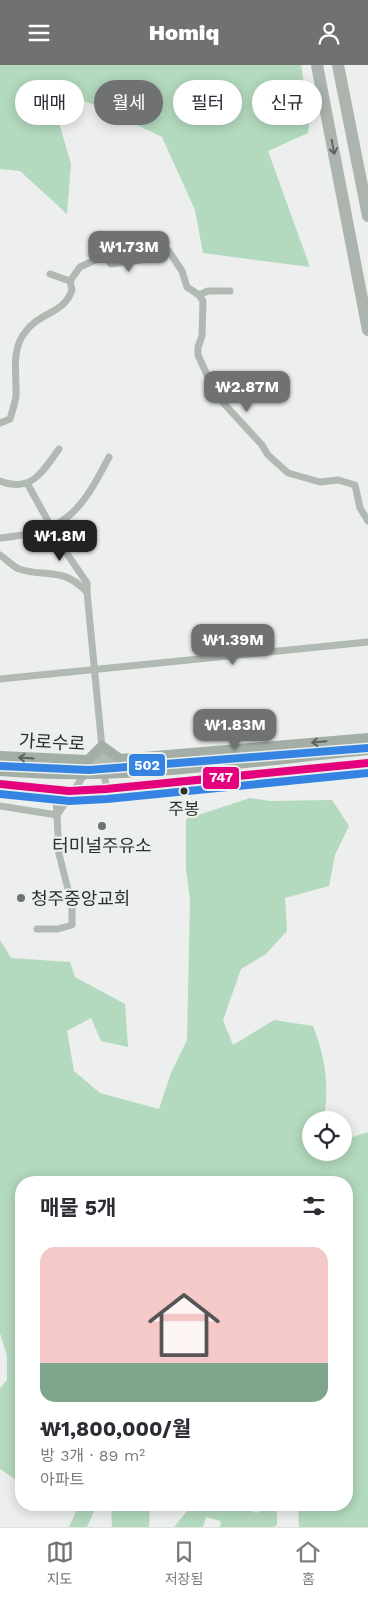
<!DOCTYPE html>
<html lang="ko">
<head>
<meta charset="utf-8">
<style>
	body { margin:0; font-family:"Work Sans","Noto Sans KR",sans-serif; background:#f7f7f7; color:#2b2b33; height:100vh; display:flex; flex-direction:column; font-size:19px; white-space:nowrap }
	* { box-sizing:border-box; margin:0 }
	p { font-size:16px; color:#7c7c81 }
	.icon { flex:none; width:28px; height:28px; fill:none; stroke:currentColor; stroke-width:2; stroke-linecap:round; stroke-linejoin:round }
	.map { position:relative; flex:1; overflow:hidden }
	.details { position:absolute; left:15px; top:1111px; width:338px; height:335px; display:flex; flex-direction:column; background:#fff; border-radius:20px; box-shadow:0 2px 12px #0003 }
	.details>* { flex:none }
	.banner { position:absolute; left:15px; top:15px; width:339px; height:45px; display:flex; gap:10px }
	.tools { position:absolute; left:302px; top:1046px; display:grid; gap:10px }
	.tools a { display:grid; place-items:center; width:50px; height:50px; border-radius:50%; background:#fff; box-shadow:0 2px 12px #0003; font-size:25px }
	.price { position:absolute; translate:-50% -42px; padding:0 11px; border-radius:10px; background:#707271; color:#fff; font-size:16px; line-height:32px; filter:drop-shadow(0 1px 2px #0008) }
	.price::after { content:''; position:absolute; left:50%; top:30px; width:15px; height:11px; margin-left:-8px; background:inherit; clip-path:polygon(0 0,100% 0,50% 100%) }
	.price.current { background:#222; color:#fff }
	ul { padding:0; list-style:none }
	li { display:grid; align-content:center; gap:10px; height:265px; padding:0 25px }
	li+li { border-top:1px solid #e1e1e2 }
	li span { display:grid; place-items:center; height:155px; border-radius:15px; color:#555 }
	li>.icon { margin-inline-start:auto }
	span .icon { width:90px; height:90px; fill:#fffc; stroke-width:1 }
	li b { font-size:21px }
	h2 { display:flex; justify-content:space-between; align-items:center; height:60px; padding:0 25px; font-size:21px }
	.tag { padding:0 18px; border-radius:22px; background:#fff; box-shadow:0 2px 12px #0003; font-size:18px; line-height:45px }
	.tag.current { background:#707271; color:#fff }
	header { display:flex; justify-content:space-between; align-items:center; height:65px; padding:0 25px; background:#707271; color:#fff; font-size:22px; font-weight:800 }
	.dock { display:flex; justify-content:space-around; align-items:center; height:70px; border-top:1px solid #e1e1e2; background:#fff; font-size:14px; color:#7c7c81 }
	.dock a { display:grid; justify-items:center; gap:2px }
	.dock .current { color:#707271 }
	.map>svg:first-child { display:block }
</style>
</head>
<body>
<header><svg class="icon" aria-label="menu" viewBox="0 0 24 24"><path d="M4 6h16M4 12h16M4 18h16"/></svg>Homiq<svg class="icon" aria-label="person" viewBox="0 0 24 24"><circle cx="12" cy="8" r="4"/><path d="M4 21q1-7 8-7t8 7"/></svg></header>
<div class="map">
<svg width="368" height="1462" viewBox="0 0 368 1462">
	<rect width="100%" height="100%" fill="#ecefed"/>
	<g fill="#b3d9be">
		<path d="M0 0H301L310 54 308 68 268 86 310 202 203 188 195 145 162 72 100 42 49 23 71 99 67 149 20 106 0 104Z"/>
		<path d="M250 733 270 736 332 735 349 761 335 790 329 821 285 833 287 866 266 889 241 904 223 955 233 980 274 955 313 961C326 994 329 1020 324 1055H311V1088H344V1075L368 1067V1462H299L298 1440H346V1118H21V1418L0 1404V1323L7 1315V1291L0 1268V875L11 893 70 897 75 912 125 939 128 982 101 976 91 953 67 966 74 1006 100 1028 159 1044 171 1008 187 975 190 835 186 804V754Z"/>
		<path d="M79 1440H97L87 1462H69Z"/>
		<path d="M111 1440H150L149 1462H112Z"/>
		<path d="M192 1440H247L248 1444 256 1448 277 1440V1460L273 1462H220L221 1456 206 1452 203 1462H174Z"/>
	</g>
	<g fill="none" stroke-linecap="round" stroke-linejoin="round">
		<g stroke="#b0b9b2" stroke-width="7">
			<path d="M104 190 111 199 140 195 150 182"/>
			<path d="M70 216 80 202 129 179 168 185 182 206 187 222 199 230 203 236 202 271 198 282V290L216 330 262 380 268 390 288 408 320 417 338 415 355 420 360 443 368 456"/>
			<path d="M199 230 208 226H230"/>
			<path d="M0 358 10 354C12 347 15 339 16 331 17 311 11 289 23 270 39 245 63 251 72 225L70 216 50 209"/>
			<path d="M0 416C32 428 42 407 59 384"/>
			<path d="M27 418 63 483 87 518V527"/>
			<path d="M0 473C66 467 80 448 109 392"/>
			<path d="M0 490C6 494 12 501 19 504 47 513 62 501 87 527L106 724"/>
			<path d="M0 614 368 577"/>
			<path d="M0 741 57 750 55 724"/>
			<path d="M37 864H58L72 860V840L59 789 57 750 84 710 103 695"/>
		</g>
		<path stroke="#b0b9b2" stroke-width="9" d="M88 695 120 694"/>
		<g stroke="#a3aea6" stroke-width="10">
			<path d="M0 691 88 695 102 681 120 694 368 673"/>
			<path d="M0 706C123 717 246 697 368 685"/>
			<path d="M0 719 69 726 106 724 368 698"/>
		</g>
		<g stroke="#abb4ad" stroke-width="12">
			<path d="M317 0 368 265"/>
			<path d="M338 0 368 151"/>
		</g>
		<g stroke="#ebf0ec" stroke-width="11">
			<path id="bus-1" d="M0 719 69 726 106 724 368 698"/>
		</g>
		<g stroke="#ebf0ec" stroke-width="11">
			<g id="bus-2">
				<path d="M0 701 89 705 368 683"/>
				<path d="M0 729 69 736 107 734 368 708"/>
			</g>
		</g>
		<use href="#bus-1" stroke="#e5007d" stroke-width="8"/>
		<use href="#bus-2" stroke="#3584e4" stroke-width="8"/>
	</g>
	<defs><path id="oneway-shaft" d="M-6 0H5M1.5-3L5.5 0L1.5 3" fill="none" stroke-width="1.6" stroke-linecap="round" stroke-linejoin="round" transform="scale(1.25)"/></defs>
	<use stroke="#606461" href="#oneway-shaft" transform="translate(333 82) rotate(79)"/>
	<g stroke="#5d625e">
		<use href="#oneway-shaft" transform="translate(319 677) rotate(175)"/>
		<use href="#oneway-shaft" transform="translate(26 693) rotate(-176)"/>
	</g>
	<circle fill="#2e2f2e" stroke="#ebf0ec" stroke-width="2" cx="184" cy="726" r="4.5"/>
	<g fill="#707271" stroke="#ebf0ec" stroke-width="2">
		<circle cx="102" cy="761" r="5"/>
		<circle cx="21" cy="833" r="5"/>
	</g>
	<g text-anchor="middle" dominant-baseline="central" stroke-width="4.5" stroke-linejoin="round" paint-order="stroke">
		<g font-size="17" fill="#2e2f2e" stroke="#ebf0ec">
			<text x="184" y="744">주봉</text>
		</g>
		<g font-size="18" fill="#2e2f2e" stroke="#ebf0ec">
			<text transform="translate(52 677) rotate(3)">가로수로</text>
		</g>
		<g font-size="18" fill="#2e2f2e" stroke="#ebf0ec">
			<text x="102" y="780">터미널주유소</text>
			<text x="31" y="833" text-anchor="start">청주중앙교회</text>
		</g>
	</g>
	<g stroke="#ebf0ec" stroke-width="2">
		<rect x="128" y="688" width="38" height="24" rx="5" fill="#3584e4"/>
		<rect x="202" y="701" width="38" height="24" rx="5" fill="#e5007d"/>
	</g>
	<g font-size="14" text-anchor="middle" font-weight="bold" fill="#fff">
		<text x="147" y="705">502</text>
		<text x="221" y="717">747</text>
	</g>
</svg>
<div class="tools">
<a><svg class="icon" aria-label="locate" viewBox="0 0 24 24"><circle cx="12" cy="12" r="6"/><path d="M12 2v4M12 18v4M2 12h4M18 12h4"/></svg></a>
</div>
<b class="price" style="left:129px;top:208px">₩1.73M</b>
<b class="price" style="left:247px;top:348px">₩2.87M</b>
<b class="price current" style="left:60px;top:497px">₩1.8M</b>
<b class="price" style="left:233px;top:601px">₩1.39M</b>
<b class="price" style="left:235px;top:686px">₩1.83M</b>
<div class="banner">
<a class="tag">매매</a>
<a class="tag current">월세</a>
<a class="tag">필터</a>
<a class="tag">신규</a>
</div>
<section class="details">
<h2>매물 5개<svg class="icon" aria-label="filters" viewBox="0 0 24 24"><path d="M4 7h16M4 17h16"/><circle cx="9" cy="7" r="2"/><circle cx="15" cy="17" r="2"/></svg></h2>
<ul>
<li><span style="background:linear-gradient(#f6c9c9 75%,#7fa58c 0)"><svg class="icon" aria-label="home" viewBox="0 0 24 24"><path d="M3 11l9-7 9 7M6 9v11h12V9"/></svg></span><div><b>₩1,800,000/월</b><p>방 3개 · 89 m²</p><p>아파트</p></div></li>
</ul>
</section>
</div>
<nav class="dock">
<a class="current"><svg class="icon" aria-label="map" viewBox="0 0 24 24"><path d="M3 6l6-2 6 2 6-2v14l-6 2-6-2-6 2zM9 4v14M15 6v14"/></svg>지도</a>
<a><svg class="icon" aria-label="saved" viewBox="0 0 24 24"><path d="M7 4h10v16l-5-4-5 4z"/></svg>저장됨</a>
<a><svg class="icon" aria-label="home" viewBox="0 0 24 24"><path d="M3 11l9-7 9 7M6 9v11h12V9"/></svg>홈</a>
</nav>
</body>
</html>
